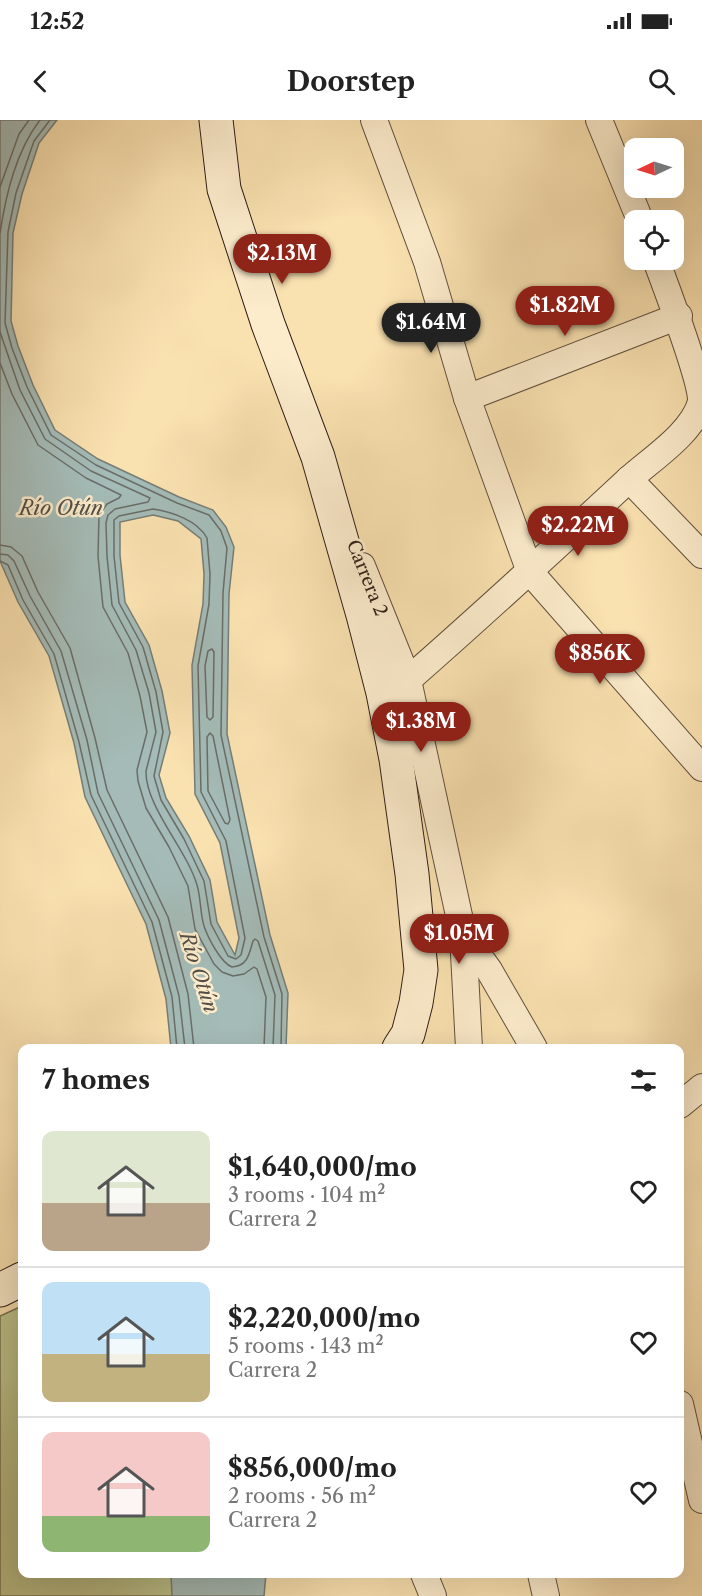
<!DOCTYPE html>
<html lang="en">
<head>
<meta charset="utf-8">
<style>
	body { margin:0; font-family:"Libre Caslon Text",serif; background:#f6f6f6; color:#222; height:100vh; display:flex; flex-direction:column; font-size:22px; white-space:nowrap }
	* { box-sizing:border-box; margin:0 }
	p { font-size:20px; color:#767676 }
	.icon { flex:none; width:33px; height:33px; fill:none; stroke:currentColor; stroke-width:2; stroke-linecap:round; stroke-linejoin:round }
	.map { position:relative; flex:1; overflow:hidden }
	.sheet { position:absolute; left:18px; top:924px; width:666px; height:534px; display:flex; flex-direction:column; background:#fff; border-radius:12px; box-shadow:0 6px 24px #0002 }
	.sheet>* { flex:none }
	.needle { width:39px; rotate:266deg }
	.controls { position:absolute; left:624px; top:18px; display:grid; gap:12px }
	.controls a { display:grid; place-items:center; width:60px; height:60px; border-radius:12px; background:#fff; box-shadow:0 6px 24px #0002; font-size:30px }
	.price { position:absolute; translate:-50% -51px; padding:0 14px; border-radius:21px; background:#8f2418; color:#fff; font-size:20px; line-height:39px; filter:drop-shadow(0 2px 3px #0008) }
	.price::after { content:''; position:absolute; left:50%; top:36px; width:18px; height:14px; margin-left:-9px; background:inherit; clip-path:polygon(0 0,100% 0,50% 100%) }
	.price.current { background:#222; color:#fff }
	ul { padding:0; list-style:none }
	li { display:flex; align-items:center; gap:18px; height:150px; padding:0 24px }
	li+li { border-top:2px solid #e0e0e0 }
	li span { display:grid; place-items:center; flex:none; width:168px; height:120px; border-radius:12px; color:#555 }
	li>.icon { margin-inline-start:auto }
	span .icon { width:72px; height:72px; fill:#fffc; stroke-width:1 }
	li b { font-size:26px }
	h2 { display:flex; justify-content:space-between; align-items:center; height:72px; padding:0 24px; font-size:26px }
	.status { display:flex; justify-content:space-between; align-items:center; height:42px; padding:0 30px; background:#fff; direction:ltr }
	.status svg { height:16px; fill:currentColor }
	header { display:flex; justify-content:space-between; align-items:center; height:78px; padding:0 24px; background:#fff; font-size:27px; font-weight:700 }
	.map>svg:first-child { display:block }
</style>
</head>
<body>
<div class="status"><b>12:52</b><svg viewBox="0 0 49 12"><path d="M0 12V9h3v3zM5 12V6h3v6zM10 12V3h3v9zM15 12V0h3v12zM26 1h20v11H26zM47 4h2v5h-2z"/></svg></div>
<header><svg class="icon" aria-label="back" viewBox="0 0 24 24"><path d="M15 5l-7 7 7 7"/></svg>Doorstep<svg class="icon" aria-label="search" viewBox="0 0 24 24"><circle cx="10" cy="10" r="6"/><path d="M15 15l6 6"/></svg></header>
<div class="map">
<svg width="702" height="1476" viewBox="0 0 702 1476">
	<rect width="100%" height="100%" fill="#fae1b0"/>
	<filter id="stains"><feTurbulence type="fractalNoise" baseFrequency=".00333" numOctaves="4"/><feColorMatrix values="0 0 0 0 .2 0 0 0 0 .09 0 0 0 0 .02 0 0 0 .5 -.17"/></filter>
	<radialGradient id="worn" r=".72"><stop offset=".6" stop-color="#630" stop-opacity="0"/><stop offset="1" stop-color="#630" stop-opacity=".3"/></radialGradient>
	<path fill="#bcc38c" stroke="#767152" stroke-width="1.5" d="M22 1186V1454H189V1476H0V1196Z"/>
	<g fill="#a4bbb7" stroke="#767d77" stroke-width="1.5" fill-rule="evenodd">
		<path d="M0 0H57L39 23 22 74 13 113 11 201 18 226 33 265 55 310 98 339 179 377 213 390 226 407 234 427 229 474 227 614 270 815 288 873 286 928H171L166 879 146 804 85 677 74 623 49 536 18 482 0 441ZM153 395 178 401 201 419 204 454 203 484 192 545 195 674 220 723 239 818 235 835 217 802 210 760 189 716 166 678 159 655 170 613 162 571 149 525 125 482 120 435V402Z"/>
		<path d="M171 1454H266L264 1476H172Z"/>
	</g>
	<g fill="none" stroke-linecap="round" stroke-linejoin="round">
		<g stroke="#6a6d68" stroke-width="1.5">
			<path d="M50 0 34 21 16 73 8 112 5 203 12 228 27 267 51 315 96 345 177 383 209 395 221 411 227 428 223 473 221 615 264 817 282 874 281 928"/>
			<path d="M0 67 19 14 29 0"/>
			<path d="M0 113C6 74 16 31 40 0"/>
			<path d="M0 212 20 270 45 319 91 351 150 378 148 382 115 389 108 395 106 403 107 436 112 485 136 530 149 573 156 612 146 651C145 686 187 730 197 765 201 778 200 793 204 806 208 818 221 843 232 847 248 846 249 834 253 821L255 819 258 821 275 875 273 928"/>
			<path d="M0 243 12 274 38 325 86 358 121 375 119 378 107 384 99 395 98 436 103 487 128 533 140 576 147 612 137 650 138 661 146 688 169 727 188 766 195 809 214 844 222 852 233 856 244 854 254 847 257 849 266 877 264 928"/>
			<path d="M153 389C172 392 197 400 207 418L210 454 209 484 198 546 201 672 226 721 245 818 241 835 236 839 228 836 211 804 204 761 184 719 161 680 154 656 163 612 156 572 143 527 119 483 114 436V400L119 396Z"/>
			<path d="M0 425 11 427 22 436 38 472 70 528 95 618 107 670 168 797 188 874 194 928"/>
			<path d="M0 434 8 435 14 441 30 476 61 531 87 620 98 673 159 800 179 876 185 928"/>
			<path d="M0 441 8 445 23 480 54 534 79 622 91 675 152 802 172 877 177 928"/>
			<path d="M212 529 214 532 213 597 210 600 207 597 205 546 208 531Z"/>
			<path d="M210 613 213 616 230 700 228 704 225 703 208 671 207 617Z"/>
		</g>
		<g stroke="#62503e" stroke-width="28">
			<g id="minor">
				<path d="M374 0 427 142 467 278 530 452 702 648"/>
				<path d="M599 0 640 100"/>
				<path d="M467 278 679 196"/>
				<path d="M629 359 702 435"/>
				<path d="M362 446 408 560 463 814 469 928"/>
				<path d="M408 560C482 495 555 428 627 361 651 339 692 314 701 282 702 262 665 164 656 140"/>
				<path d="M463 814 489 850 534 928"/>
				<path d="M680 985 702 967"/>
				<path d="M680 1284 702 1380"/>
				<path d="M424 1454 433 1476"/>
				<path d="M541 1454 546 1476"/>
			</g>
		</g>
		<g stroke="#301f18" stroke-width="35">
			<g id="secondary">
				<path d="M216 0 224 69 268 204 318 337 363 495 383 573 396 639 412 754 421 850 416 883 408 914 399 928"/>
				<path d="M0 1170 22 1159"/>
			</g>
		</g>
		<use href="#minor" stroke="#fceccc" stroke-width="26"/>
		<use href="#secondary" stroke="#fceccc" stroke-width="33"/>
	</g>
	<g text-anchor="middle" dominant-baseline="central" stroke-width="5" stroke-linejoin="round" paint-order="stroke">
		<g font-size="18" fill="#301f18" stroke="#fceccc">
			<text transform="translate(367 458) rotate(68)">Carrera 2</text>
		</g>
		<g font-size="20" font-style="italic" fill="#534e48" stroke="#fceccc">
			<text x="61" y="388">Río Otún</text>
			<text transform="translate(199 852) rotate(72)">Río Otún</text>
		</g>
	</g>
	<rect width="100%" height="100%" filter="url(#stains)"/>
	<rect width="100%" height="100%" fill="url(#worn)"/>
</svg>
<div class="controls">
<a><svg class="needle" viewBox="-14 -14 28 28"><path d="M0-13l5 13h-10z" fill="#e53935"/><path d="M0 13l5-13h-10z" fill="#767676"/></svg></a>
<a><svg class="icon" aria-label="locate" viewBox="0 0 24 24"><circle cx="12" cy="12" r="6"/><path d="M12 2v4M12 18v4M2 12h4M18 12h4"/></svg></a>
</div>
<b class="price" style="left:282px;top:165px">$2.13M</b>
<b class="price" style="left:565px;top:217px">$1.82M</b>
<b class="price current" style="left:431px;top:234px">$1.64M</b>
<b class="price" style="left:578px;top:437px">$2.22M</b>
<b class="price" style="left:600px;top:565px">$856K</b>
<b class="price" style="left:421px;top:633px">$1.38M</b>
<b class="price" style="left:459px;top:845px">$1.05M</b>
<section class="sheet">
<h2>7 homes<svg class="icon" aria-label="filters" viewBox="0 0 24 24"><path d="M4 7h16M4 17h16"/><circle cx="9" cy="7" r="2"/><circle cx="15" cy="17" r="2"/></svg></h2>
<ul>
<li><span style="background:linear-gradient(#dfe7d0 60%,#b9a48a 0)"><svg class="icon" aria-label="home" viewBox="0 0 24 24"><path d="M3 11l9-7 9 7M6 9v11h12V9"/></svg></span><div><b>$1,640,000/mo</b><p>3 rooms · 104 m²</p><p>Carrera 2</p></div><svg class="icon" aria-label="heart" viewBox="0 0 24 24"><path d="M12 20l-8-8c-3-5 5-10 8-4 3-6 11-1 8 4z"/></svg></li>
<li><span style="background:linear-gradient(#bfe0f5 60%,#c2b280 0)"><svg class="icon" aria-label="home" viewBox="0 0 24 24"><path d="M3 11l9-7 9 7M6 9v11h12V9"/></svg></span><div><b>$2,220,000/mo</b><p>5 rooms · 143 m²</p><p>Carrera 2</p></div><svg class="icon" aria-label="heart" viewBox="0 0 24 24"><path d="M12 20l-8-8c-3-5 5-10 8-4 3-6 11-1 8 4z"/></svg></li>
<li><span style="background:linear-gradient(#f6c9c9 70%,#8fb573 0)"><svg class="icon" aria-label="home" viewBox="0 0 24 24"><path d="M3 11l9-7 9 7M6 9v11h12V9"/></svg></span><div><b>$856,000/mo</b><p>2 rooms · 56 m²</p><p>Carrera 2</p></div><svg class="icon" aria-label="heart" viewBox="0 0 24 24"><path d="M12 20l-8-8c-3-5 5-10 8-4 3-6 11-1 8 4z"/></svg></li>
</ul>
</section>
</div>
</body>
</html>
